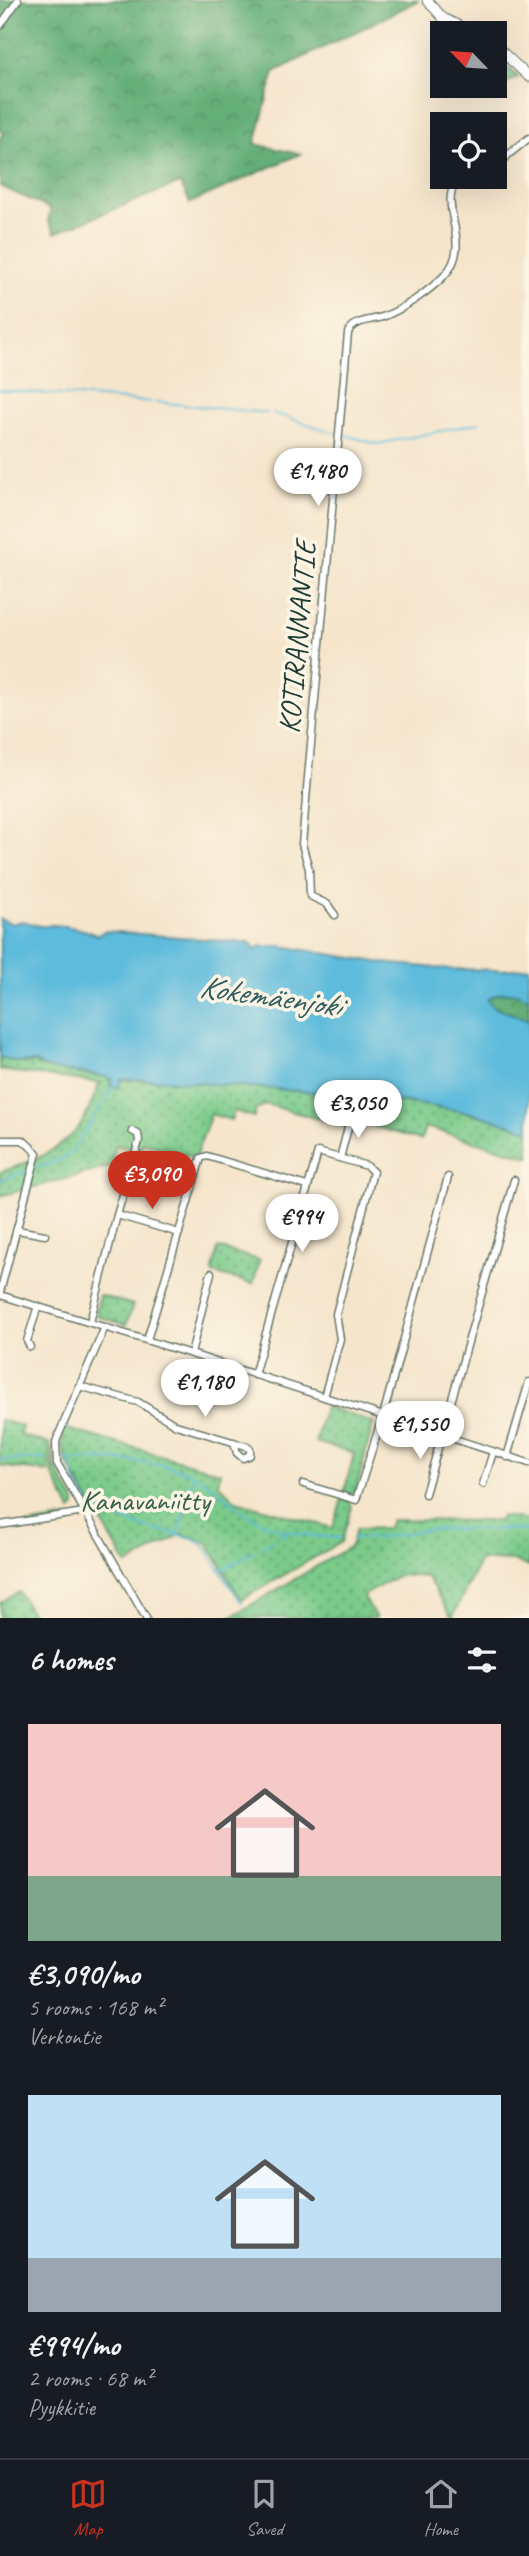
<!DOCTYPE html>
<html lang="en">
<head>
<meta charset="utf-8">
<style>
	body { margin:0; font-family:Caveat,sans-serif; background:#20242c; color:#f1f3f6; height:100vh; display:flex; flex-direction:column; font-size:26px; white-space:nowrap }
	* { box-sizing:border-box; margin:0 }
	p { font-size:23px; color:#9ea1a6 }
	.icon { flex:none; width:38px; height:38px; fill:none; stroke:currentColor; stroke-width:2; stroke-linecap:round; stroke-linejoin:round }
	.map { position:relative; height:1618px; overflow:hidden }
	.details { display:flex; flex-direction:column; background:#171b24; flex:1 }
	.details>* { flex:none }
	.needle { width:46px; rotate:295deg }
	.controls { position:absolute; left:430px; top:21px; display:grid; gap:14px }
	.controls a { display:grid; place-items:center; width:77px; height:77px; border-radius:0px; background:#171b24; box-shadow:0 7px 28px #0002; font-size:35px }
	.price { position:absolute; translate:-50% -60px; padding:0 16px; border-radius:24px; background:#fff; color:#222; font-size:23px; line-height:46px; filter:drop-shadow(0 2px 4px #0008) }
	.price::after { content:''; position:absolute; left:50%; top:42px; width:21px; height:16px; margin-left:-10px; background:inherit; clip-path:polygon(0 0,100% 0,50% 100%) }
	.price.selected { background:#c8321e; color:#fff }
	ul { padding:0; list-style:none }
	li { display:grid; align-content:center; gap:14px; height:371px; padding:0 28px }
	li span { display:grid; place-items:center; height:217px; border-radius:0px; color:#555 }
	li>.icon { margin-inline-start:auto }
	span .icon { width:126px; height:126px; fill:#fffc; stroke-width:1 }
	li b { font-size:30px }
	h2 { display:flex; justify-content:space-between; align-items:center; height:84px; padding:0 28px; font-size:30px }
	.tab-bar { display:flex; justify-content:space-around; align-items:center; height:98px; border-top:2px solid #363941; background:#171b24; font-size:19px; color:#9ea1a6 }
	.tab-bar a { display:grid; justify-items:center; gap:4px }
	.tab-bar .selected { color:#c8321e }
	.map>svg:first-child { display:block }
</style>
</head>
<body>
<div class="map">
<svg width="529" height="1618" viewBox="0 0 529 1618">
	<defs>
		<pattern id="forest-crowns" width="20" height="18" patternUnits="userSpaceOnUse" patternTransform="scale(1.75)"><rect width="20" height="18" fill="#64af77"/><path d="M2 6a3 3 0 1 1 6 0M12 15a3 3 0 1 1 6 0" fill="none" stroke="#529062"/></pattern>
		<pattern id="park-dots" width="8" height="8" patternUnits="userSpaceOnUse" patternTransform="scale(1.75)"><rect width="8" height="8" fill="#7bcb8b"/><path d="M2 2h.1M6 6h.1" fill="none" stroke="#64a672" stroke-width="1.8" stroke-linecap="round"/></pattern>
	</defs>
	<rect width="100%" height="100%" fill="#fcf5e5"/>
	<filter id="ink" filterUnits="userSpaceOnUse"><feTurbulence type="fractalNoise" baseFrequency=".0143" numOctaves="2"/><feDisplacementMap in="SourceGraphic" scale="14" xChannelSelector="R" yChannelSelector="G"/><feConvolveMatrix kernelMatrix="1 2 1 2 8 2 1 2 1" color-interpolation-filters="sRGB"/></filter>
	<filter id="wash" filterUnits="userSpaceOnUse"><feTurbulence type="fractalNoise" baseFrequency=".00686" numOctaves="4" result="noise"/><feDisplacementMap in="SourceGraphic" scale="28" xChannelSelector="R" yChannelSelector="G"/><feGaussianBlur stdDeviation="1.57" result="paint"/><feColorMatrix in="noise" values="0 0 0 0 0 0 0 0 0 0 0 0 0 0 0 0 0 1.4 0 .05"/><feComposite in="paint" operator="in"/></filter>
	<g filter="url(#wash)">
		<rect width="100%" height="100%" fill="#f5e5cb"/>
		<g fill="#7bcb8b" stroke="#4d8460" stroke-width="2">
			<path d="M495 55 518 77 502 85 495 84Z"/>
			<path d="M53 1447 55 1466 75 1502V1507L71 1511 53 1475Z"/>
			<path d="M68 1518V1523L17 1531 15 1527Z"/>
		</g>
		<g fill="url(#forest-crowns)" stroke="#427656" stroke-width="2">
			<path d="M0 0H418V1L274 72 255 144 300 154 190 203 180 183 55 233 48 220 51 209 0 186V138L3 133 0 130Z"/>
			<path d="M512 992 523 994 529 999V1020L494 1007 487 1000 492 995Z"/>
		</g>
		<g fill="url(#park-dots)" stroke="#4d8460" stroke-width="2">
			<path d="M0 1057 27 1064 36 1062 37 1065C61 1069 84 1075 107 1077L118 1088 121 1079 165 1080 336 1094 347 1100 353 1098 346 1127 266 1104 256 1109 254 1117 234 1111 231 1120 211 1114 195 1158 143 1143 140 1151 116 1145 110 1167 0 1196V1172C30 1162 62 1151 81 1124 89 1112 94 1096 100 1083L0 1070Z"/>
			<path d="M358 1097 454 1109 523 1127 529 1130V1157L425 1127 421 1140 352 1120Z"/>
			<path d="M218 1248 260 1260 253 1284 212 1273Z"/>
			<path d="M99 1295 133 1305 126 1325 100 1317 96 1314Z"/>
			<path d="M325 1406 373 1423 356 1491 351 1494 344 1493 354 1453 315 1442Z"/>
			<path d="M0 1420 22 1426 20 1435 50 1444V1472L0 1466Z"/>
			<path d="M64 1428 220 1472 218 1483 236 1501 333 1528 342 1499 349 1501 352 1507 341 1542 241 1600 208 1543 182 1534 127 1565 66 1461 62 1445Z"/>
			<path d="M501 1516 529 1520V1567L515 1561 480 1560 452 1618 427 1577 399 1575 363 1596 376 1618H229L351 1546 356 1529 388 1528 391 1520 499 1521Z"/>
			<path d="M19 1592 34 1618H0V1603Z"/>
		</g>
		<path fill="#5dbbdc" stroke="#3e7c88" stroke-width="2" d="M0 919 13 924C24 917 30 925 41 926 45 927 49 925 53 925 68 926 85 929 98 935L104 931 252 943 254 950 262 946H281L383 963 448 969 502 970 529 967V999C518 990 498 990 487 1000L495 1008 529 1020V1130L472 1113 401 1101 396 1104C384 1095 362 1096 347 1100L336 1094 165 1080 121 1079 118 1088 110 1085 111 1079C93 1070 48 1075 36 1062 20 1063 14 1062 0 1057Z"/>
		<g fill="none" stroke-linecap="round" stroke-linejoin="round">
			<g stroke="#5dbbdc" stroke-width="2">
				<path d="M0 390 150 402"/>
				<path d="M155 402 267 413"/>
				<path d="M273 413 335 433"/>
				<path d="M341 434 378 444 479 423"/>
				<path d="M38 1168 69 1156 113 1088"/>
				<path d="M0 1180 28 1171"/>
				<path d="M62 1459C102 1460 165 1458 200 1478 218 1488 233 1506 252 1517 278 1533 309 1536 340 1538"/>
				<path d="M69 1459 76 1483 92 1508 146 1528 192 1538 203 1545 242 1603"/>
				<path d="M0 1460 46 1459"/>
				<path d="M190 1487 194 1475"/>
				<path d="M178 1533 189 1494"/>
				<path d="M280 1536 288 1532"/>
				<path d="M353 1538H377L432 1529 529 1530"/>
				<path d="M260 1548 273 1540"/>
				<path d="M222 1570 254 1551"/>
			</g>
		</g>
	</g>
	<g filter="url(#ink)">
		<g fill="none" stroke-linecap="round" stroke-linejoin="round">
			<g stroke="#6a7869" stroke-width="9">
				<g id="minor">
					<path d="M0 26 18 0"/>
					<path d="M495 170 508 155 529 138"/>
					<path d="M335 915 327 904 310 896 309 869 302 844 348 333C354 319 373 321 385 316 405 308 429 291 444 276 474 244 439 211 455 183L478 177"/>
					<path d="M0 1140H23L37 1153 0 1292"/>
					<path d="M340 1158 351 1116"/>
					<path d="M117 1215 179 1233"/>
					<path d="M17 1230 45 1235"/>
					<path d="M0 1295 191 1354 529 1463"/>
					<path d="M90 1322 117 1215 139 1141 138 1134 132 1131"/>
					<path d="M105 1327 59 1434 56 1442 57 1463 146 1618"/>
					<path d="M147 1340 201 1158 207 1156 307 1186"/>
					<path d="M30 1347 27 1341 38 1306"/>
					<path d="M191 1354 211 1273"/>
					<path d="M254 1375 318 1152 367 1166 373 1172 336 1314 340 1339 324 1397"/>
					<path d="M79 1386 138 1402 176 1425 246 1446 250 1449V1455L243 1458 237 1453 234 1442"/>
					<path d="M507 1457 529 1382"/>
					<path d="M303 1484 356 1500 384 1412 448 1177"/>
					<path d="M483 1484 493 1452"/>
					<path d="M425 1494 514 1180"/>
					<path d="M0 1525 84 1512"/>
				</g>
			</g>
			<g stroke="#6a7869" stroke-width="11">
				<g id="secondary">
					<path d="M427 0 443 18 474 33"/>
					<path d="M495 45 529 77"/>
				</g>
			</g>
			<use href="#minor" stroke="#fff" stroke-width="6"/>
			<use href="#secondary" stroke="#fff" stroke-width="9"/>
		</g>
	</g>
	<g text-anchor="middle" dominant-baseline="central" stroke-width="7" stroke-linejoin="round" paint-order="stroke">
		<g font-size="30" fill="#1f3d34" stroke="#fcf5e5">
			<text transform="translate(297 637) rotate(-85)">KOTIRANNANTIE</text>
		</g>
		<g font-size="30" fill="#36604a" stroke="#fcf5e5">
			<text x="145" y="1500">Kanavaniitty</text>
		</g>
		<g font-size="32" font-style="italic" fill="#2e5c5e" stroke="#fcf5e5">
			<text transform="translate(270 996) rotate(8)">Kokemäenjoki</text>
		</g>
	</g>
</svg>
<div class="controls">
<a><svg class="needle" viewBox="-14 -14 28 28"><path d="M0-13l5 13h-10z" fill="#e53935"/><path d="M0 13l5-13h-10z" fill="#9ea1a6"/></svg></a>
<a><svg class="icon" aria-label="locate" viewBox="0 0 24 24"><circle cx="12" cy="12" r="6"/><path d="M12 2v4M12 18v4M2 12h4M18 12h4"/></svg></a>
</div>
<b class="price" style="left:318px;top:508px">€1,480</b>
<b class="price" style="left:358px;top:1140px">€3,050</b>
<b class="price selected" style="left:152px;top:1211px">€3,090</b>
<b class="price" style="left:302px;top:1254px">€994</b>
<b class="price" style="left:205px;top:1419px">€1,180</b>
<b class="price" style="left:420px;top:1461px">€1,550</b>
</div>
<section class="details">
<h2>6 homes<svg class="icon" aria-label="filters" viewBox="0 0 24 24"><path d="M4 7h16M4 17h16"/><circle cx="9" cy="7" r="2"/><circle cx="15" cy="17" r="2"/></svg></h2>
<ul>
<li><span style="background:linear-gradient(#f6c9c9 70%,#7fa58c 0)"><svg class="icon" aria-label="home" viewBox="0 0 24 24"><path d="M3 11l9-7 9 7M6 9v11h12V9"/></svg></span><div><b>€3,090/mo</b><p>5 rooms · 168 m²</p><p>Verkontie</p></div></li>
<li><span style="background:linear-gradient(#bfe0f5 75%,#9aa5b1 0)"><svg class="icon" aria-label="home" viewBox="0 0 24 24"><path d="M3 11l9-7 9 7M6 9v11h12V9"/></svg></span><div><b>€994/mo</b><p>2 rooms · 68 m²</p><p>Pyykkitie</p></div></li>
</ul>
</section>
<nav class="tab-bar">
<a class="selected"><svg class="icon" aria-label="map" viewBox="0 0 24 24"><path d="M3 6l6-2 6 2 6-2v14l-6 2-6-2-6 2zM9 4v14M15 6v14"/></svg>Map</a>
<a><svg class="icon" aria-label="saved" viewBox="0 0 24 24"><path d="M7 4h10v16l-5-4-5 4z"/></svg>Saved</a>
<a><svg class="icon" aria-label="home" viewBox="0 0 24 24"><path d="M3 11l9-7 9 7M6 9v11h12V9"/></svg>Home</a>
</nav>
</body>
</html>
